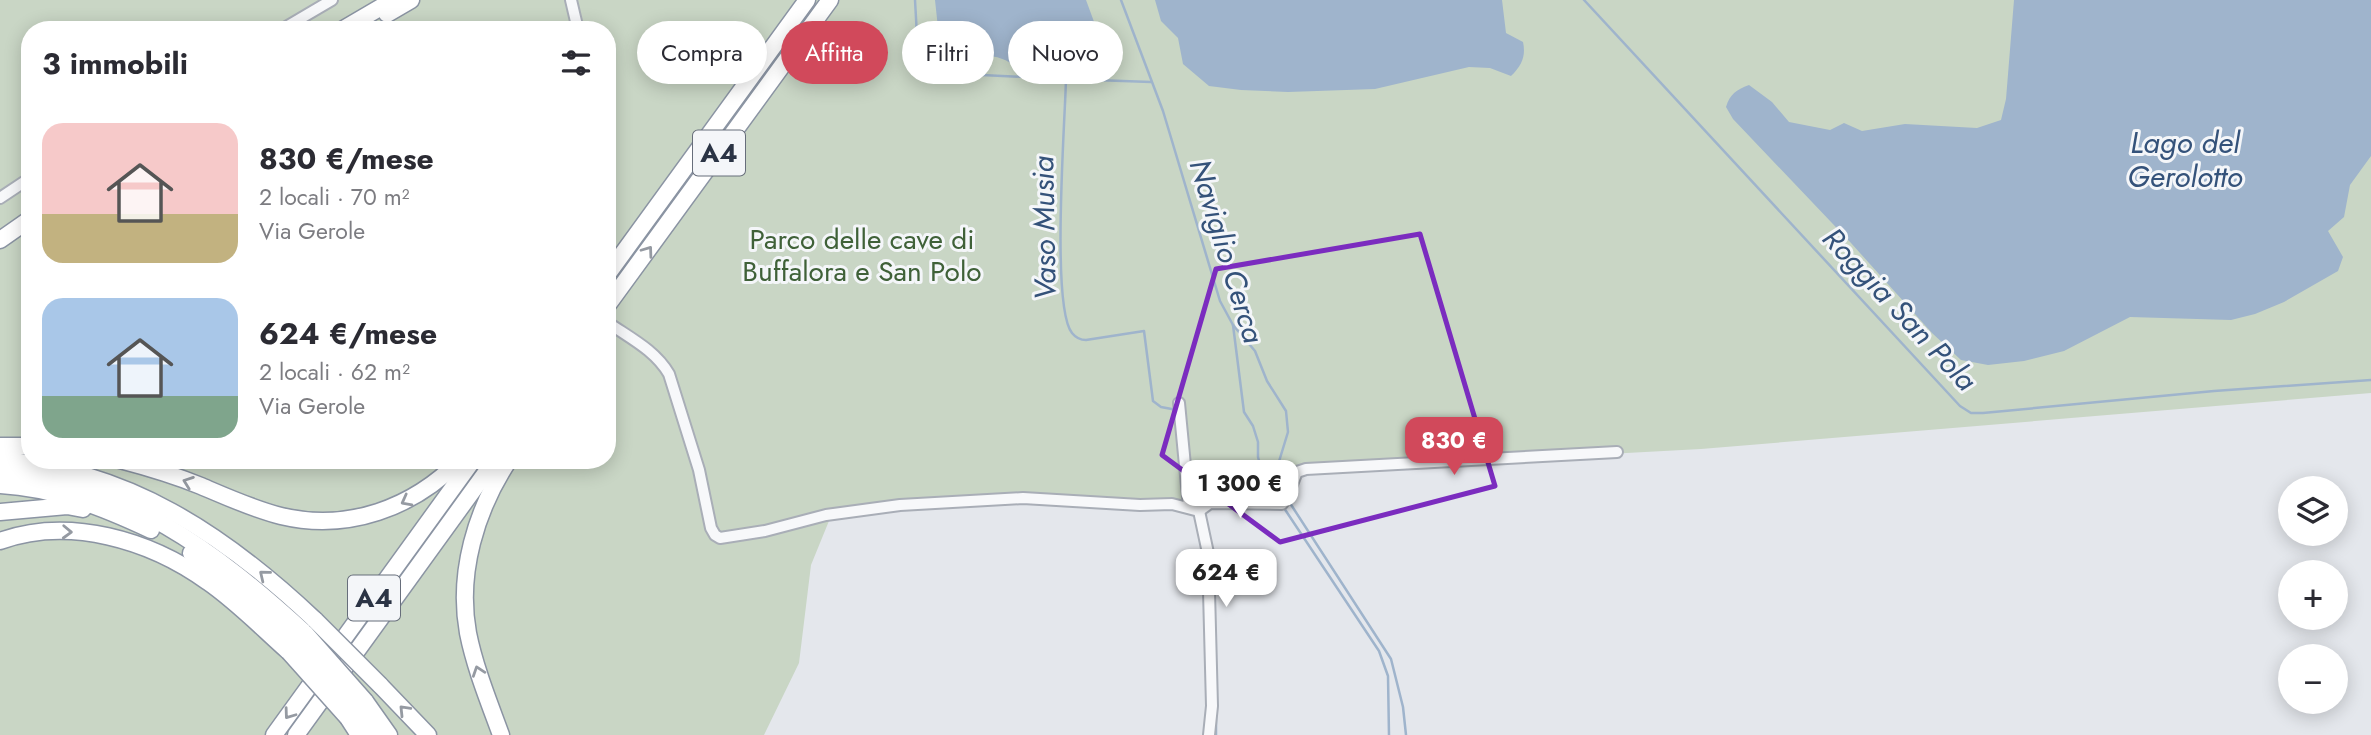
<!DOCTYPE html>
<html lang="it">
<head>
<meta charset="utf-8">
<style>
	body { margin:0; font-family:Jost,sans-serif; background:#f2f2f3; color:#2b2b33; height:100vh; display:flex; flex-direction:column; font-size:26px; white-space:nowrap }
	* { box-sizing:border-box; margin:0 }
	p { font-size:23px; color:#7c7c81 }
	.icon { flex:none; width:38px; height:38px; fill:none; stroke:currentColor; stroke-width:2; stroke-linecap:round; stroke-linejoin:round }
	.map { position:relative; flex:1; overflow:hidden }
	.details { position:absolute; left:21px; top:21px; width:595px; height:448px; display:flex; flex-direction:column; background:#fff; border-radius:28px; box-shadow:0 4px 18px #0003 }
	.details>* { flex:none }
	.banner { position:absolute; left:637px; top:21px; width:665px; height:63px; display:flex; gap:14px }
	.controls { position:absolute; left:2278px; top:476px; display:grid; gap:14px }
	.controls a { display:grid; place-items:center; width:70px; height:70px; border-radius:50%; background:#fff; box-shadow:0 4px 18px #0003; font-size:35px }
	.price { position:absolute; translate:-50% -60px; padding:0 16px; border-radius:14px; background:#fff; color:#222; font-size:23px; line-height:46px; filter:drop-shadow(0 2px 4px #0008) }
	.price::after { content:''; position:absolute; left:50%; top:42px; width:21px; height:16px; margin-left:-10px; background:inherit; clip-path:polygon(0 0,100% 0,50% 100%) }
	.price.selected { background:#d1495b; color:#fff }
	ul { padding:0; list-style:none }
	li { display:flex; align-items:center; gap:21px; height:175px; padding:0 21px }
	li span { display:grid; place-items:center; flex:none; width:196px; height:140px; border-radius:21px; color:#555 }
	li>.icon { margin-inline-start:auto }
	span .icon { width:84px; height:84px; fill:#fffc; stroke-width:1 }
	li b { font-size:30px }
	h2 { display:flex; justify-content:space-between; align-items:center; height:84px; padding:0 21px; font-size:30px }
	.pill { padding:0 24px; border-radius:32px; background:#fff; box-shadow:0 4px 18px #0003; font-size:24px; line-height:63px }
	.pill.selected { background:#d1495b; color:#fff }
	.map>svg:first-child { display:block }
</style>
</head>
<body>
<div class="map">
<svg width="2371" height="735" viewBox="0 0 2371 735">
	<rect width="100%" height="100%" fill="#e4e7ec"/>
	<path fill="#c9d6c5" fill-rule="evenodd" d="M0 0H2371V393L1701 449 1399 465 1296 474 1285 501 1274 505 1013 492 831 516 811 565 799 663 764 735H0ZM30 30H607V460H30Z"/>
	<g fill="#9fb4cc">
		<path d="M935 0H1086L1107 57V66L1081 64 1060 67 1041 63 1013 65C996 51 967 55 946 59L941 56Z"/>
		<path d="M1155 0H1502L1506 33 1523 42C1526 56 1522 65 1511 76L1490 68 1469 67 1375 89 1288 92 1241 90 1209 86 1183 64 1178 38 1161 21Z"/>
		<path d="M2014 0H2371V156L2350 185 2344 217 2328 231 2343 257 2338 271 2284 302 2255 314 2231 320 2130 317 2064 351 2024 361 1988 365 1961 360 1932 333 1851 243 1733 119 1726 107C1730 94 1736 90 1749 85L1772 102 1789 122 1830 130 1844 123 1862 131 1905 124 1977 128 2001 120 2006 99Z"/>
	</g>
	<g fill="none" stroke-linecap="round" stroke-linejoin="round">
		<g stroke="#9fb4cc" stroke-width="2.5">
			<path d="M915 0 919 72 1066 79C1065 122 1051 307 1072 333 1076 338 1081 340 1086 340L1144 331 1153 401 1161 407 1177 410"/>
			<path d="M1121 0 1163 111 1220 301 1233 325 1244 412 1253 426 1258 442V457L1265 482 1278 500"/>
			<path d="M1584 0 1960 406 1971 413H1983L2214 391 2371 380"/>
			<path d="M1066 79 1151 82"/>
			<path d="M1233 325 1255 351 1267 381 1286 411 1288 432 1277 468 1278 479 1285 494"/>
			<path d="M1288 500 1391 659 1403 707 1406 735"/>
			<path d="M1284 508 1379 651 1388 676 1389 735"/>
			<path d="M1216 715V735"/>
		</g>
		<g stroke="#a9aeb7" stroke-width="14">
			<g id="minor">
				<path d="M571 0 578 30"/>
				<path d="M281 30 332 0"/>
				<path d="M0 198 30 178"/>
				<path d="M607 322C630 338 655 350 669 374L699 470 711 528 715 535 720 538 765 531 826 515 900 505 1023 498 1140 505 1172 504 1199 511 1208 553 1212 706 1209 735"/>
				<path d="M1179 403 1189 507"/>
				<path d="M1199 511 1210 503 1282 504 1287 497 1297 472 1306 469 1617 452"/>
			</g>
		</g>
		<g stroke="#8b94a3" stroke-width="19">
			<g id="highway">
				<path d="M387 14 411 0"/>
				<path d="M342 30 393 0"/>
				<path d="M0 240 30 219"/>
				<path d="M607 275 807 0"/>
				<path d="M607 306 830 0"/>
				<path d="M0 446H30"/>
				<path d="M0 460C127 469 225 535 315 620"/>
				<path d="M120 460C147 467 174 475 201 486 227 497 253 509 281 516 348 532 413 508 460 460"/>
				<path d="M0 473C126 483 215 551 305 633"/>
				<path d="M0 485C54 488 102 507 151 530"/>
				<path d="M0 512 67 506 83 509"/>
				<path d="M0 541C69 516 150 540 208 582 237 602 263 629 289 652"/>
				<path d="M191 553 260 607 297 643"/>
				<path d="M380 685 428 735"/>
				<path d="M365 701 389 735"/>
				<path d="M356 710 374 735"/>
				<path d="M348 718 359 735"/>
				<path d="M274 735 473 460"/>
				<path d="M296 735 495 460"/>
				<path d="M501 735C489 702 475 668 468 633 457 573 476 510 509 460"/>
			</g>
		</g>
		<use href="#minor" stroke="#f7f8fa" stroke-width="10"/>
		<use href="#highway" stroke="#fff" stroke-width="16"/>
		<g stroke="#8b94a3" stroke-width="19" stroke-linecap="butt">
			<g id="highway-bridge">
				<path d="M315 620 380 685"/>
				<path d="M305 633 365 701"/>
				<path d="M297 643 356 710"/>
				<path d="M289 652 348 718"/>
			</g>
		</g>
		<use href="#highway-bridge" stroke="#fff" stroke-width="16"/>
	</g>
	<defs><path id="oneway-chevron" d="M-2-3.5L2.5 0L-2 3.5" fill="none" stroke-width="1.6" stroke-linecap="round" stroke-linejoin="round" transform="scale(1.75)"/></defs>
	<g stroke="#959aa2">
		<use href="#oneway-chevron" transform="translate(648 251) rotate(-54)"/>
		<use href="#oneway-chevron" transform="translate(188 482) rotate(-160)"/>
		<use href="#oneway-chevron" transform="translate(406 501) rotate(152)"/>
		<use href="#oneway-chevron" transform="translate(67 532) rotate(2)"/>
		<use href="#oneway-chevron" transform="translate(264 575) rotate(-141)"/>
		<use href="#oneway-chevron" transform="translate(478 671) rotate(-109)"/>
		<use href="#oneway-chevron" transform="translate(404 710) rotate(-134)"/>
		<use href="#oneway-chevron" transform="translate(289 714) rotate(126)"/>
	</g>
	<path fill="none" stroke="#7b2cbf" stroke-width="5" stroke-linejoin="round" d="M1420 234 1495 486 1280 542 1162 455 1216 269Z"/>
	<g text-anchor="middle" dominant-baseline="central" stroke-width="6" stroke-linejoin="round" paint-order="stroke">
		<g fill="#f4f6f9" stroke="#676e7b" stroke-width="2">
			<rect x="693" y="130.5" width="52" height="45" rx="5"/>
			<rect x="348" y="575.5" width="52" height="45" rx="5"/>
		</g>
		<g font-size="26" font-weight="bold" fill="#2b3445">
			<text x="719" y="153">A4</text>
			<text x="374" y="598">A4</text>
		</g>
		<g font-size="28" fill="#3f6138" stroke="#f4f6f9">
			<text x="862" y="239">Parco delle cave di<tspan x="862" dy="32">Buffalora e San Polo</tspan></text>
		</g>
		<g font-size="30" font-style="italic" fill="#34527a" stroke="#f4f6f9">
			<text x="2185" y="142">Lago del<tspan x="2185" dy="34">Gerolotto</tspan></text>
			<text transform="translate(1044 228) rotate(-91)">Vaso Musia</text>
			<text transform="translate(1227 251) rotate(73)">Naviglio Cerca</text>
			<text transform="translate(1900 309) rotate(47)">Roggia San Pola</text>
		</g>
	</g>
</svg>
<div class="controls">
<a><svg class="icon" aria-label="layers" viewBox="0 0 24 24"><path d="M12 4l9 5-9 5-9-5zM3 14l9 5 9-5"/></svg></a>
<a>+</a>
<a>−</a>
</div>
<b class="price selected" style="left:1454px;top:477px">830 €</b>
<b class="price" style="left:1240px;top:520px">1 300 €</b>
<b class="price" style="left:1226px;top:609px">624 €</b>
<div class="banner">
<a class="pill">Compra</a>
<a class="pill selected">Affitta</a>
<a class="pill">Filtri</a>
<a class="pill">Nuovo</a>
</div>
<section class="details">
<h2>3 immobili<svg class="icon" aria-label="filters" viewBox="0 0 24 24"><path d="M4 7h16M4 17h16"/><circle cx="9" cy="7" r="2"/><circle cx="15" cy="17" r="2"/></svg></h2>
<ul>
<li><span style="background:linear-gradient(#f6c9c9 65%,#c2b280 0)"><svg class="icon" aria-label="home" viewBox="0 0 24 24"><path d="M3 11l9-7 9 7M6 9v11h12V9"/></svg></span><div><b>830 €/mese</b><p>2 locali · 70 m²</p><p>Via Gerole</p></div></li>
<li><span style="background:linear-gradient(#a9c7e8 70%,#7fa58c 0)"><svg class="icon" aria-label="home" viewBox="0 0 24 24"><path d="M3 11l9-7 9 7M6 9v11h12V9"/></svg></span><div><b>624 €/mese</b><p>2 locali · 62 m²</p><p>Via Gerole</p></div></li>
</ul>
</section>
</div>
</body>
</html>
